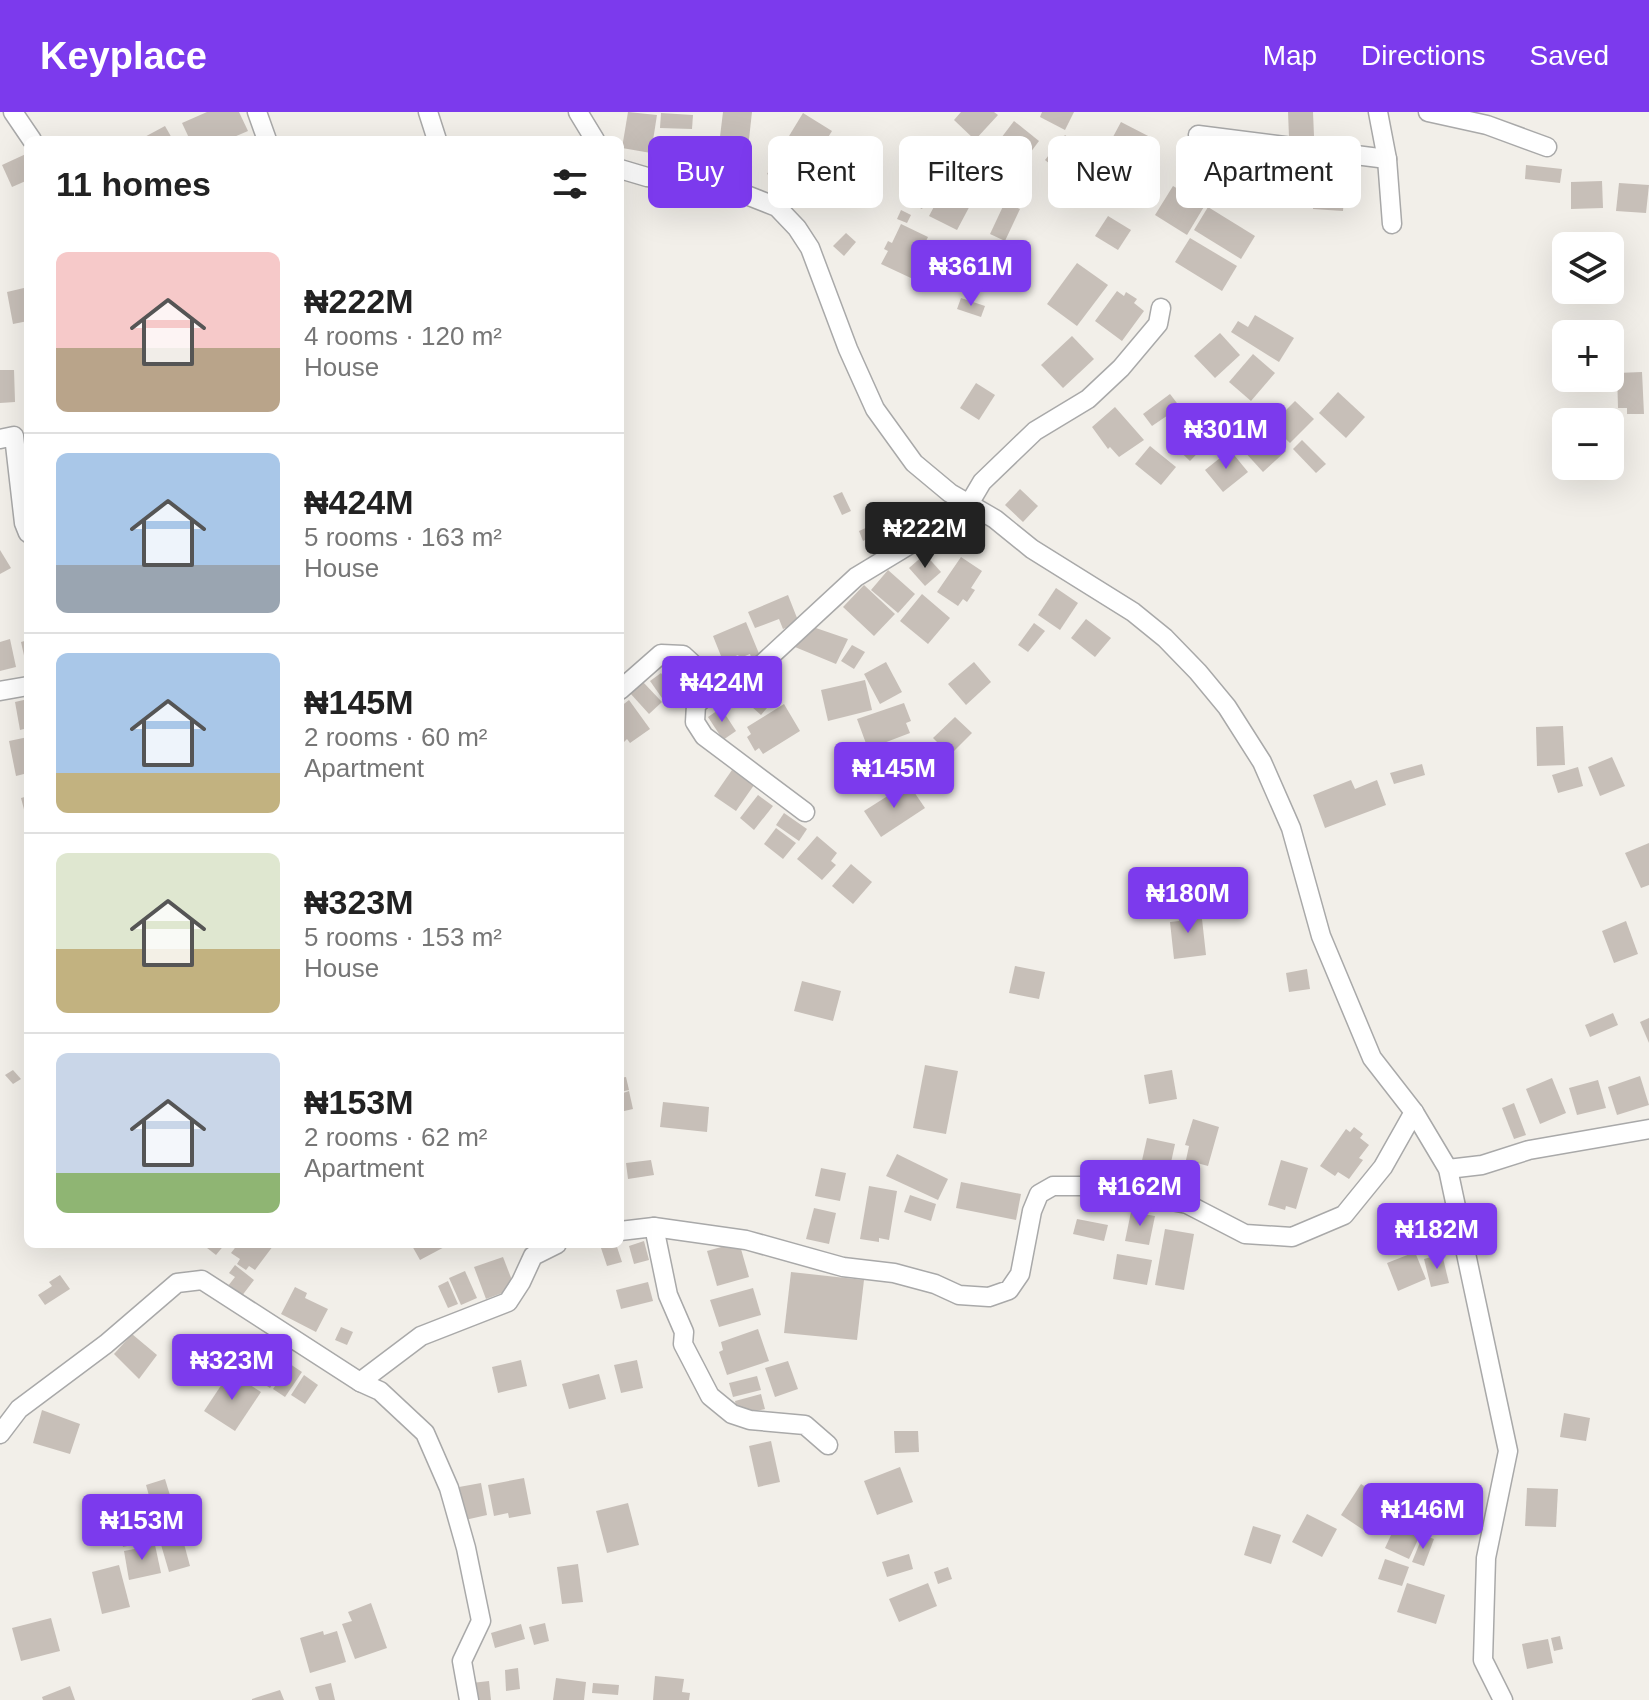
<!DOCTYPE html>
<html lang="en">
<head>
<meta charset="utf-8">
<style>
	body { margin:0; font-family:Helvetica,sans-serif; background:#f2f2f2; color:#222; height:100vh; display:flex; flex-direction:column; font-size:30px; white-space:nowrap }
	* { box-sizing:border-box; margin:0 }
	p { font-size:26px; color:#767676 }
	.icon { flex:none; width:44px; height:44px; fill:none; stroke:currentColor; stroke-width:2; stroke-linecap:round; stroke-linejoin:round }
	.map { position:relative; flex:1; overflow:hidden }
	.panel { position:absolute; left:24px; top:24px; width:600px; height:1112px; display:flex; flex-direction:column; background:#fff; border-radius:12px; box-shadow:0 8px 32px #0002 }
	.panel>* { flex:none }
	.banner { position:absolute; left:648px; top:24px; width:760px; height:72px; display:flex; gap:16px }
	.fabs { position:absolute; left:1552px; top:120px; display:grid; gap:16px }
	.fabs a { display:grid; place-items:center; width:72px; height:72px; border-radius:12px; background:#fff; box-shadow:0 8px 32px #0002; font-size:40px }
	.price { position:absolute; translate:-50% -68px; padding:0 18px; border-radius:8px; background:#7c3aed; color:#fff; font-size:26px; line-height:52px; filter:drop-shadow(0 2px 4px #0008) }
	.price::after { content:''; position:absolute; left:50%; top:48px; width:24px; height:18px; margin-left:-12px; background:inherit; clip-path:polygon(0 0,100% 0,50% 100%) }
	.price.current { background:#222; color:#fff }
	ul { padding:0; list-style:none }
	li { display:flex; align-items:center; gap:24px; height:200px; padding:0 32px }
	li+li { border-top:2px solid #e0e0e0 }
	li span { display:grid; place-items:center; flex:none; width:224px; height:160px; border-radius:12px; color:#555 }
	li>.icon { margin-inline-start:auto }
	span .icon { width:96px; height:96px; fill:#fffc; stroke-width:1 }
	li b { font-size:34px }
	h2 { display:flex; justify-content:space-between; align-items:center; height:96px; padding:0 32px; font-size:34px }
	.chip { padding:0 28px; border-radius:12px; background:#fff; box-shadow:0 8px 32px #0002; font-size:28px; line-height:72px }
	.chip.current { background:#7c3aed; color:#fff }
	header { display:flex; align-items:center; gap:48px; box-sizing:border-box; height:112px; padding:0 40px; background:#7c3aed; color:#fff }
	header strong { font-size:38px }
	nav { display:flex; gap:44px; margin-inline-start:auto; font-size:28px }
	.map>svg:first-child { display:block }
</style>
</head>
<body>
<header>
<strong>Keyplace</strong>
<nav><a>Map</a><a>Directions</a><a>Saved</a></nav>
</header>
<div class="map">
<svg width="1649" height="1588" viewBox="0 0 1649 1588">
	<rect width="100%" height="100%" fill="#f2efe9"/>
	<g fill="#c7bfb8">
		<path d="M207 0H239L248 19 227 28H190L182 11Z"/>
		<path d="M628 0 657 3 651 41 622 36Z"/>
		<path d="M723 0H752L747 45 727 42 728 34 719 33Z"/>
		<path d="M961 0H994L998 3 975 28 954 8Z"/>
		<path d="M1042 0H1074L1065 18 1040 5Z"/>
		<path d="M1288 0H1313L1314 24 1289 25Z"/>
		<path d="M661 1 693 3 692 17 660 16Z"/>
		<path d="M803 1 832 19 815 46 786 29Z"/>
		<path d="M1014 9 1039 29 1021 53 995 34Z"/>
		<path d="M1121 10 1154 27 1151 33 1156 36 1149 49 1141 45 1137 52 1107 36Z"/>
		<path d="M165 14 173 28H139Z"/>
		<path d="M1065 23 1094 46 1074 71 1045 48Z"/>
		<path d="M1189 32 1204 36 1203 41 1217 44 1210 73 1206 72 1205 75 1179 69Z"/>
		<path d="M783 37 820 60 804 85 767 62Z"/>
		<path d="M28 41V68L12 75 2 53Z"/>
		<path d="M921 42 944 54 922 97 899 85Z"/>
		<path d="M1297 47 1309 48 1306 76 1294 74Z"/>
		<path d="M1227 53 1255 60 1246 96 1218 88Z"/>
		<path d="M1526 53 1562 57 1560 71 1525 67Z"/>
		<path d="M954 57 982 71 957 118 929 104Z"/>
		<path d="M1316 57 1346 60 1343 99 1313 97Z"/>
		<path d="M1602 69 1603 96 1571 97V70Z"/>
		<path d="M1619 71 1649 73 1646 101 1616 99Z"/>
		<path d="M1173 74 1205 93 1187 123 1155 103Z"/>
		<path d="M1005 90 1020 97 1005 129 990 122Z"/>
		<path d="M1208 95 1255 124 1241 147 1194 118Z"/>
		<path d="M901 98 911 103 907 111 897 107Z"/>
		<path d="M1108 104 1131 118 1118 138 1095 124Z"/>
		<path d="M901 112 928 125 915 152 920 154 913 167 881 152 888 139 884 137 888 129 892 131Z"/>
		<path d="M846 121 856 130 844 144 833 134Z"/>
		<path d="M1190 126 1237 154 1222 179 1175 150Z"/>
		<path d="M1077 151 1108 173 1077 214 1047 192Z"/>
		<path d="M28 175V209L13 212 7 180Z"/>
		<path d="M1117 179 1124 184 1126 180 1137 187 1134 191 1144 199 1122 229 1095 209Z"/>
		<path d="M961 186 985 194 981 205 957 197Z"/>
		<path d="M1255 203 1294 226 1279 250 1231 220 1238 209 1248 215Z"/>
		<path d="M1220 221 1240 243 1215 266 1194 244Z"/>
		<path d="M1072 224 1094 247 1063 276 1041 253Z"/>
		<path d="M1253 242 1275 261 1251 289 1229 270Z"/>
		<path d="M0 258H14L15 290 0 291Z"/>
		<path d="M1642 260 1644 302H1627V296H1618L1617 261Z"/>
		<path d="M976 271 995 283 979 308 960 296Z"/>
		<path d="M1338 280 1365 305 1346 326 1319 301Z"/>
		<path d="M1170 282 1180 295 1152 314 1143 302Z"/>
		<path d="M1295 289 1314 307 1290 331 1271 313Z"/>
		<path d="M1115 295 1144 328 1119 345 1110 335 1108 337 1092 315Z"/>
		<path d="M1191 307 1212 326 1190 349 1170 330Z"/>
		<path d="M1266 317 1286 339 1263 360 1243 338Z"/>
		<path d="M1302 328 1326 352 1316 361 1293 337Z"/>
		<path d="M1150 334 1176 355 1161 373 1135 352Z"/>
		<path d="M1230 338 1248 360 1223 380 1205 358Z"/>
		<path d="M1020 377 1038 394 1023 410 1005 393Z"/>
		<path d="M842 380 851 399 842 403 833 384Z"/>
		<path d="M970 402 984 422 973 430 968 424 958 431 948 417Z"/>
		<path d="M868 415 871 425 863 429 859 419Z"/>
		<path d="M0 438 11 456 0 462Z"/>
		<path d="M925 442 941 460 925 474 909 456Z"/>
		<path d="M961 445 982 459 971 476 975 478 967 490 963 487 958 494 937 480Z"/>
		<path d="M888 458 915 482 898 501 871 478Z"/>
		<path d="M864 473 895 502 874 524 843 495Z"/>
		<path d="M1056 476 1078 491 1060 518 1038 503Z"/>
		<path d="M922 482 950 506 928 532 900 509Z"/>
		<path d="M788 483 799 511 783 517 779 507 755 516 748 500Z"/>
		<path d="M1086 507 1111 526 1095 545 1071 526Z"/>
		<path d="M746 510 760 544 752 548 750 542 740 546 738 543 723 549 713 524Z"/>
		<path d="M1034 511 1045 519 1028 540 1018 533Z"/>
		<path d="M813 515 848 527 836 552 795 535 803 519 809 521Z"/>
		<path d="M10 527 16 555 0 559V530Z"/>
		<path d="M28 528V557H27L21 530Z"/>
		<path d="M852 533 865 540 854 557 841 549Z"/>
		<path d="M886 550 902 580 880 592 864 562Z"/>
		<path d="M974 550 991 570 966 593 948 572Z"/>
		<path d="M661 561 674 578 662 586 650 569Z"/>
		<path d="M761 566 780 581 761 603 743 587Z"/>
		<path d="M865 568 872 598 828 609 821 578Z"/>
		<path d="M643 570 662 590 649 602 630 581Z"/>
		<path d="M28 587V616L20 618 15 590Z"/>
		<path d="M629 588 650 617 630 631 627 627 624 630 620 625V595Z"/>
		<path d="M904 591 911 609 906 611 910 621 868 637 857 607Z"/>
		<path d="M784 592 800 619 763 642 759 636 755 639 747 625 751 622 747 615Z"/>
		<path d="M721 596 736 619 723 628 708 605Z"/>
		<path d="M955 605 972 621 950 643 933 626Z"/>
		<path d="M1563 614 1565 653 1537 654 1536 615Z"/>
		<path d="M28 625V661L16 664 9 629Z"/>
		<path d="M1612 645 1625 674 1600 684 1588 655Z"/>
		<path d="M1422 652 1425 663 1394 672 1390 661Z"/>
		<path d="M1578 655 1583 674 1558 681 1552 663Z"/>
		<path d="M732 658 754 673 736 699 714 684Z"/>
		<path d="M1351 668 1355 677 1377 668 1386 693 1325 716 1313 683Z"/>
		<path d="M908 671 925 696 881 725 864 699Z"/>
		<path d="M758 683 773 694 754 718 740 706Z"/>
		<path d="M28 684V709H27L21 686Z"/>
		<path d="M784 701 807 717 799 729 776 713Z"/>
		<path d="M776 716 796 731 783 747 764 732Z"/>
		<path d="M817 724 837 741 831 749 836 753 822 768 797 747Z"/>
		<path d="M1649 731V773L1641 776 1625 741Z"/>
		<path d="M851 752 872 770 853 792 832 774Z"/>
		<path d="M1201 798 1206 843 1174 847 1170 810 1179 809 1178 800Z"/>
		<path d="M1626 809 1638 842 1614 851 1602 819Z"/>
		<path d="M1015 854 1045 860 1039 887 1009 881Z"/>
		<path d="M1307 857 1310 877 1289 880 1286 861Z"/>
		<path d="M802 869 841 879 833 909 794 899Z"/>
		<path d="M1613 901 1618 913 1590 925 1585 913Z"/>
		<path d="M1649 906V931L1640 910Z"/>
		<path d="M925 953 958 959 946 1022 913 1016Z"/>
		<path d="M13 958 21 967 13 972 5 963Z"/>
		<path d="M1172 958 1177 987 1149 992 1144 963Z"/>
		<path d="M1640 964 1649 993 1617 1003 1608 975Z"/>
		<path d="M626 965 629 978 620 980V966Z"/>
		<path d="M1552 966 1566 1001 1540 1012 1526 977Z"/>
		<path d="M1598 968 1606 996 1577 1003 1569 976Z"/>
		<path d="M629 979 633 997 620 1000V982Z"/>
		<path d="M663 990 709 995 707 1020 660 1015Z"/>
		<path d="M1514 991 1526 1023 1514 1027 1502 996Z"/>
		<path d="M1193 1007 1219 1015 1208 1054 1186 1048 1189 1034 1185 1033Z"/>
		<path d="M1354 1015 1363 1022 1360 1026 1369 1033 1359 1046 1363 1048 1349 1067 1338 1060 1335 1064 1320 1054 1346 1017 1350 1020Z"/>
		<path d="M1147 1026 1175 1032 1167 1069 1139 1062Z"/>
		<path d="M897 1042 948 1067 938 1088 886 1064Z"/>
		<path d="M651 1048 654 1063 628 1067 626 1051Z"/>
		<path d="M1281 1048 1308 1056 1296 1097 1286 1094 1285 1098 1268 1093Z"/>
		<path d="M821 1056 846 1061 840 1089 815 1084Z"/>
		<path d="M961 1070 1021 1082 1016 1108 956 1096Z"/>
		<path d="M869 1074 897 1079 889 1128 879 1126V1130L860 1127Z"/>
		<path d="M910 1083 936 1092 931 1109 904 1100Z"/>
		<path d="M814 1096 836 1101 829 1132 806 1127Z"/>
		<path d="M1131 1100 1155 1104 1149 1133 1125 1129Z"/>
		<path d="M1077 1107 1108 1113 1104 1129 1073 1122Z"/>
		<path d="M1165 1117 1194 1122 1184 1178 1155 1173Z"/>
		<path d="M644 1129 649 1148 634 1152 629 1134Z"/>
		<path d="M739 1130 749 1165 717 1174 707 1139Z"/>
		<path d="M202 1132H225L216 1143Z"/>
		<path d="M238 1132H270L273 1134 255 1158 249 1154 246 1158 237 1152 240 1147 231 1141Z"/>
		<path d="M411 1132H450L420 1148Z"/>
		<path d="M616 1132 622 1150 607 1154 601 1136Z"/>
		<path d="M1415 1140 1426 1167 1398 1179 1387 1151Z"/>
		<path d="M1117 1142 1152 1148 1147 1173 1113 1167Z"/>
		<path d="M1442 1142 1449 1171 1431 1175 1424 1147Z"/>
		<path d="M503 1145 515 1176 486 1187 474 1155Z"/>
		<path d="M235 1153 254 1168 241 1185 228 1174 235 1165 229 1161Z"/>
		<path d="M465 1159 477 1186 461 1193 449 1166Z"/>
		<path d="M791 1160 864 1168 857 1228 784 1221Z"/>
		<path d="M60 1163 70 1177 45 1193 38 1183 52 1174 49 1170Z"/>
		<path d="M448 1169 458 1192 448 1196 438 1174Z"/>
		<path d="M648 1170 653 1189 621 1197 616 1178Z"/>
		<path d="M295 1175 307 1181 305 1186 328 1197 316 1220 281 1202Z"/>
		<path d="M753 1176 761 1203 719 1215 710 1188Z"/>
		<path d="M341 1215 353 1220 347 1233 335 1228Z"/>
		<path d="M758 1217 769 1249 727 1263 719 1240 723 1238 721 1230Z"/>
		<path d="M132 1222 157 1243 139 1267 114 1242Z"/>
		<path d="M256 1232 286 1252 270 1276 240 1257Z"/>
		<path d="M521 1248 527 1274 498 1281 492 1255Z"/>
		<path d="M637 1248 643 1276 621 1281 614 1253Z"/>
		<path d="M788 1249 798 1277 775 1285 765 1256Z"/>
		<path d="M290 1252 302 1260 285 1285 273 1277Z"/>
		<path d="M230 1260 261 1280 235 1319 204 1299Z"/>
		<path d="M599 1262 606 1287 569 1297 562 1272Z"/>
		<path d="M304 1263 318 1273 305 1292 291 1283Z"/>
		<path d="M757 1264 761 1278 733 1285 729 1271Z"/>
		<path d="M761 1282 765 1297 738 1303 735 1289Z"/>
		<path d="M42 1298 80 1312 70 1342 33 1331Z"/>
		<path d="M1564 1301 1590 1306 1586 1329 1560 1325Z"/>
		<path d="M894 1319H918L919 1340 895 1341Z"/>
		<path d="M771 1329 780 1370 758 1375 749 1334Z"/>
		<path d="M900 1355 913 1390 877 1403 864 1369Z"/>
		<path d="M524 1366 531 1402 509 1406 508 1401 494 1404 488 1373Z"/>
		<path d="M165 1367 177 1406 157 1412 146 1373Z"/>
		<path d="M481 1371 487 1403 465 1408 459 1375Z"/>
		<path d="M1361 1372 1389 1390 1368 1421 1341 1403Z"/>
		<path d="M1527 1376 1558 1377 1556 1415 1525 1414Z"/>
		<path d="M628 1391 639 1433 607 1441 596 1399Z"/>
		<path d="M1307 1402 1337 1417 1322 1445 1292 1430Z"/>
		<path d="M1398 1408 1422 1419 1409 1447 1385 1436Z"/>
		<path d="M149 1412 153 1428 123 1435 119 1418Z"/>
		<path d="M179 1413 190 1454 169 1460 157 1419Z"/>
		<path d="M1253 1414 1281 1423 1271 1452 1244 1443Z"/>
		<path d="M1423 1423 1434 1427 1424 1454 1412 1450Z"/>
		<path d="M155 1433 161 1461 129 1468 124 1439Z"/>
		<path d="M909 1442 913 1457 887 1465 882 1450Z"/>
		<path d="M1385 1447 1409 1455 1402 1474 1378 1467Z"/>
		<path d="M578 1452 583 1490 562 1492 557 1455Z"/>
		<path d="M119 1453 130 1495 102 1502 92 1460Z"/>
		<path d="M948 1455 952 1467 938 1472 934 1460Z"/>
		<path d="M928 1471 937 1494 899 1510 889 1487Z"/>
		<path d="M1407 1471 1445 1483 1436 1512 1397 1500Z"/>
		<path d="M371 1491 387 1536 355 1547 342 1512 352 1509 348 1500Z"/>
		<path d="M51 1506 60 1539 21 1549 12 1516Z"/>
		<path d="M545 1511 549 1529 534 1533 529 1515Z"/>
		<path d="M521 1512 525 1527 495 1536 491 1521Z"/>
		<path d="M323 1519 324 1523 337 1519 346 1550 310 1561 300 1526Z"/>
		<path d="M1560 1524 1563 1537 1554 1539 1551 1526Z"/>
		<path d="M1548 1527 1553 1551 1527 1557 1522 1532Z"/>
		<path d="M518 1556 520 1577 506 1579 505 1558Z"/>
		<path d="M655 1564 684 1567 682 1580 690 1581 689 1588H653Z"/>
		<path d="M556 1566 586 1570 584 1588H553Z"/>
		<path d="M489 1569 491 1588H474L472 1571Z"/>
		<path d="M331 1571 335 1588H319L315 1575Z"/>
		<path d="M593 1571 619 1573 618 1583 592 1581Z"/>
		<path d="M70 1574 75 1588H43L42 1585Z"/>
		<path d="M280 1578 284 1588H252V1587Z"/>
	</g>
	<g fill="none" stroke-linecap="round" stroke-linejoin="round">
		<g stroke="#a9a9a9" stroke-width="21">
			<g id="minor">
				<path d="M13 0 32 28"/>
				<path d="M257 0 267 28"/>
				<path d="M428 0 437 28"/>
				<path d="M578 0 595 28"/>
				<path d="M1378 0 1387 47 1392 112"/>
				<path d="M1428 0 1487 13 1547 35"/>
				<path d="M1198 23 1387 47"/>
				<path d="M620 57 647 65 721 73 777 95 797 116 810 136 848 237 875 297 914 351 950 381 995 407 1032 437 1133 500 1165 526 1198 560 1227 595 1262 650 1291 716 1321 824 1372 946 1414 1000 1448 1057 1508 1339 1486 1446 1483 1548 1503 1588"/>
				<path d="M0 327 14 324 24 411 28 421"/>
				<path d="M620 578 661 542 683 543 718 575"/>
				<path d="M0 579 28 574"/>
				<path d="M805 700 704 624 695 610 696 593 711 579 762 552 856 465 937 416 969 392 982 370 1035 319 1088 287 1121 256 1158 212 1161 196"/>
				<path d="M1448 1057 1482 1053 1529 1038 1649 1017"/>
				<path d="M654 1115 668 1183 684 1220 683 1232 710 1284 732 1302 750 1308 805 1313 828 1333"/>
				<path d="M620 1119 654 1115 746 1128 843 1155 894 1161 935 1172 959 1183 989 1185 1009 1178 1020 1162 1032 1099 1039 1082 1053 1074H1094L1187 1092 1245 1122 1292 1125 1344 1103 1383 1055 1414 1000"/>
				<path d="M360 1270 380 1279 425 1321 449 1376 466 1436 481 1509 462 1549 469 1588"/>
				<path d="M0 1322 19 1297 106 1232 177 1171 202 1168 360 1270 421 1224 508 1190 521 1170 533 1144 557 1132"/>
			</g>
		</g>
		<use href="#minor" stroke="#fff" stroke-width="18"/>
	</g>
</svg>
<div class="fabs">
<a><svg class="icon" aria-label="layers" viewBox="0 0 24 24"><path d="M12 4l9 5-9 5-9-5zM3 14l9 5 9-5"/></svg></a>
<a>+</a>
<a>−</a>
</div>
<b class="price" style="left:971px;top:196px">₦361M</b>
<b class="price" style="left:1226px;top:359px">₦301M</b>
<b class="price current" style="left:925px;top:458px">₦222M</b>
<b class="price" style="left:722px;top:612px">₦424M</b>
<b class="price" style="left:894px;top:698px">₦145M</b>
<b class="price" style="left:1188px;top:823px">₦180M</b>
<b class="price" style="left:1140px;top:1116px">₦162M</b>
<b class="price" style="left:1437px;top:1159px">₦182M</b>
<b class="price" style="left:232px;top:1290px">₦323M</b>
<b class="price" style="left:1423px;top:1439px">₦146M</b>
<b class="price" style="left:142px;top:1450px">₦153M</b>
<div class="banner">
<a class="chip current">Buy</a>
<a class="chip">Rent</a>
<a class="chip">Filters</a>
<a class="chip">New</a>
<a class="chip">Apartment</a>
</div>
<section class="panel">
<h2>11 homes<svg class="icon" aria-label="filters" viewBox="0 0 24 24"><path d="M4 7h16M4 17h16"/><circle cx="9" cy="7" r="2"/><circle cx="15" cy="17" r="2"/></svg></h2>
<ul>
<li><span style="background:linear-gradient(#f6c9c9 60%,#b9a48a 0)"><svg class="icon" aria-label="home" viewBox="0 0 24 24"><path d="M3 11l9-7 9 7M6 9v11h12V9"/></svg></span><div><b>₦222M</b><p>4 rooms · 120 m²</p><p>House</p></div></li>
<li><span style="background:linear-gradient(#a9c7e8 70%,#9aa5b1 0)"><svg class="icon" aria-label="home" viewBox="0 0 24 24"><path d="M3 11l9-7 9 7M6 9v11h12V9"/></svg></span><div><b>₦424M</b><p>5 rooms · 163 m²</p><p>House</p></div></li>
<li><span style="background:linear-gradient(#a9c7e8 75%,#c2b280 0)"><svg class="icon" aria-label="home" viewBox="0 0 24 24"><path d="M3 11l9-7 9 7M6 9v11h12V9"/></svg></span><div><b>₦145M</b><p>2 rooms · 60 m²</p><p>Apartment</p></div></li>
<li><span style="background:linear-gradient(#dfe7d0 60%,#c2b280 0)"><svg class="icon" aria-label="home" viewBox="0 0 24 24"><path d="M3 11l9-7 9 7M6 9v11h12V9"/></svg></span><div><b>₦323M</b><p>5 rooms · 153 m²</p><p>House</p></div></li>
<li><span style="background:linear-gradient(#c9d6e8 75%,#8fb573 0)"><svg class="icon" aria-label="home" viewBox="0 0 24 24"><path d="M3 11l9-7 9 7M6 9v11h12V9"/></svg></span><div><b>₦153M</b><p>2 rooms · 62 m²</p><p>Apartment</p></div></li>
</ul>
</section>
</div>
</body>
</html>
